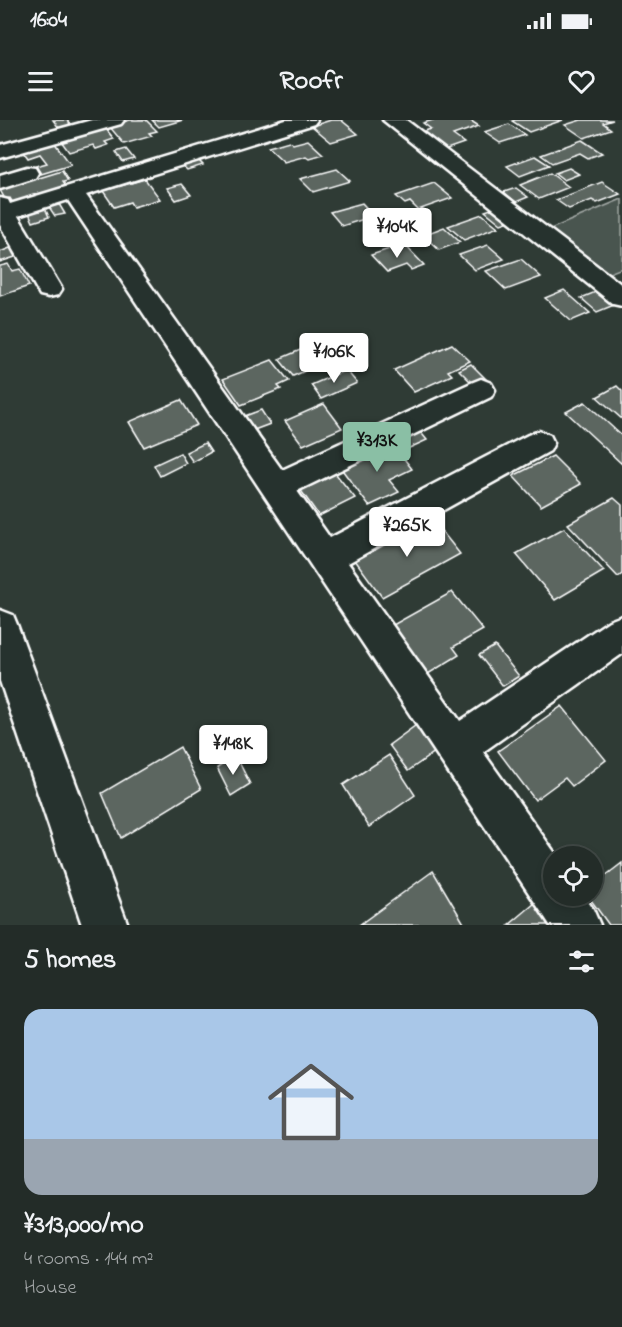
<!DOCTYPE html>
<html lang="en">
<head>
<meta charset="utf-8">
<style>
	body { margin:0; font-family:"Indie Flower",sans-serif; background:#2b3430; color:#f1f3f6; height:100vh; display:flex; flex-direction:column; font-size:22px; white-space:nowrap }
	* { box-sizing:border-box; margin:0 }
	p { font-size:20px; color:#a3a7a8 }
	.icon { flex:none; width:33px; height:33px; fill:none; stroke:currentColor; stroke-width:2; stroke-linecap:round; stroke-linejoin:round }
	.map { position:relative; height:805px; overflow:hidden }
	.details { display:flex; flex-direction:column; background:#232c28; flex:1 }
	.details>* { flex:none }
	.tools { position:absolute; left:543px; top:726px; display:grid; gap:12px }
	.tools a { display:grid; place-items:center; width:60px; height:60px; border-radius:50%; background:#232c28; box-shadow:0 3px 9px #0003,0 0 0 2px #404845; font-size:30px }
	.price { position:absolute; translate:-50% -51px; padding:0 14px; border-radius:6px; background:#fff; color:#222; font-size:20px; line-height:39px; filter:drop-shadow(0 2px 3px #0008) }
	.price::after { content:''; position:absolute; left:50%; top:36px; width:18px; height:14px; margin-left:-9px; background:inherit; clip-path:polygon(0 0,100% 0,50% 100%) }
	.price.on { background:#8abfa5; color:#111 }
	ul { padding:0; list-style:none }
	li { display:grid; align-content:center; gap:12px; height:318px; padding:0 24px }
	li+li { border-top:2px solid #404845 }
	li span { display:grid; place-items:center; height:186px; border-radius:18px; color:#555 }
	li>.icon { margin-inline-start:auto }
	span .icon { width:108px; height:108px; fill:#fffc; stroke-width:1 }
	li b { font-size:26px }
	h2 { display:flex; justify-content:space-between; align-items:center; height:72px; padding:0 24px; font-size:26px }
	.status { display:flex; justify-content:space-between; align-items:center; height:42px; padding:0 30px; background:#232c28; direction:ltr }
	.status svg { height:16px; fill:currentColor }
	header { display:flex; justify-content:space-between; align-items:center; height:78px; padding:0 24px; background:#232c28; font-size:27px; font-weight:700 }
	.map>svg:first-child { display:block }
</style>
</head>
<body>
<div class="status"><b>16:04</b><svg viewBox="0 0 49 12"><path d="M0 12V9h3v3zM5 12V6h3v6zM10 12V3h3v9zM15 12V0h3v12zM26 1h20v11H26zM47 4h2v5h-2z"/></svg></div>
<header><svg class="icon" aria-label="menu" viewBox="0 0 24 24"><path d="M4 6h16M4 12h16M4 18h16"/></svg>Roofr<svg class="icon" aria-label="heart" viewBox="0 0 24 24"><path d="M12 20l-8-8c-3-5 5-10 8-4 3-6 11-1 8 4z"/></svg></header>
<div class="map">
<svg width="622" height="805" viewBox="0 0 622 805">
	<rect width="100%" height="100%" fill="#2f3b35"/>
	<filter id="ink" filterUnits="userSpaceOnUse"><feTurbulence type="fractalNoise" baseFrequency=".0167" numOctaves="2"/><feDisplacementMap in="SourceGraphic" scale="12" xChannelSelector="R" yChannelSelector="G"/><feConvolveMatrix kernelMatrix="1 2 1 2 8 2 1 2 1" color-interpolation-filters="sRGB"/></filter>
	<g filter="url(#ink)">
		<path fill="#4a544f" stroke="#a4aaa7" stroke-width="1.5" d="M622 79V148L607 154 548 110Z"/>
		<g fill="#5b6661" stroke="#fff" stroke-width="1.5">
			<path d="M53 0H67L73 8 61 11Z"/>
			<path d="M130 0H146L157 11 149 13 152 16 124 24 109 6Z"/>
			<path d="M152 0H183L159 7Z"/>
			<path d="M331 0H341L358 14 331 22 312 6Z"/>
			<path d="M433 0H473L471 1 479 6 453 15 464 23 444 30 421 12 431 9 423 3Z"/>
			<path d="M515 0H563L529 12 512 1Z"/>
			<path d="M581 0H613L603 3 611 9 584 18 565 5Z"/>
			<path d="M509 4 525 15 500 23 484 12Z"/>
			<path d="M106 9 114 19 105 22 108 25 96 29 93 25 69 32 61 21Z"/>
			<path d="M308 20 323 34 309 38 306 36 284 42 268 27 289 21 293 24Z"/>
			<path d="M582 20 602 33 588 38 580 33 552 43 541 35Z"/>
			<path d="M54 22 71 45 41 54 36 46 47 43 40 34 28 38 23 31Z"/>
			<path d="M126 29 134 39 123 42 116 32Z"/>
			<path d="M535 36 549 45 520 56 507 46Z"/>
			<path d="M198 40 203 45 187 50 182 45Z"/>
			<path d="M569 48 579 54 564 60 555 53Z"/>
			<path d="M337 49 350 61 313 72 300 59Z"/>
			<path d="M62 51 68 61 63 62 67 68 13 83 10 78 5 79 0 70Z"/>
			<path d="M550 53 569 67 539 79 520 65Z"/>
			<path d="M145 59 160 79 133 87 130 82 114 87 103 71Z"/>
			<path d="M602 62 620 74 597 83 592 80 569 89 556 80Z"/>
			<path d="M434 63 452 78 418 90 410 82 405 84 396 76Z"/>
			<path d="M182 64 191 75 176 80 167 68Z"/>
			<path d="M516 68 528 77 516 82 504 72Z"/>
			<path d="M362 83 374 96 342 106 330 92Z"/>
			<path d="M59 84 65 94 55 96 49 87Z"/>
			<path d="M45 88 49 97 33 102 29 93Z"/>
			<path d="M494 88 510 101 501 104 485 91Z"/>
			<path d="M482 94 498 107 464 120 448 106Z"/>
			<path d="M444 107 460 122 439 130 423 115Z"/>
			<path d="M404 124 424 145 411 150 406 145 387 152 371 135Z"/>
			<path d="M488 125 504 139 475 150 459 135Z"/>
			<path d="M10 128 15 137 0 142V132Z"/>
			<path d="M521 139 541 157 506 170 486 151Z"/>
			<path d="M8 144 12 151 20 149 29 166 0 176V146Z"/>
			<path d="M564 170 590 193 571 201 545 178Z"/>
			<path d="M598 171 614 185 597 192 581 178Z"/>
			<path d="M452 224 470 241 448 251 452 255 414 272 394 250Z"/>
			<path d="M310 226 324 243 293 256 279 239Z"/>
			<path d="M272 240 289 261 278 266 281 269 241 285 223 259Z"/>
			<path d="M471 244 486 259 474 265 459 250Z"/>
			<path d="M346 250 357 263 321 279 311 265Z"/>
			<path d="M617 266 622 271V299L597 277Z"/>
			<path d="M181 280 197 305 144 327 129 302Z"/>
			<path d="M585 282 622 316V344L566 292Z"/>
			<path d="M324 284 342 308 303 325 285 301Z"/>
			<path d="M261 290 270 304 254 310 245 296Z"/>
			<path d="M418 309 427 320 407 329 398 318Z"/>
			<path d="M205 323 211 332 193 342 186 332Z"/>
			<path d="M392 323 412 349 389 360 399 372 369 386 340 347Z"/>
			<path d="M180 333 186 343 160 356 154 345Z"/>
			<path d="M553 336 581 364 541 386 513 356Z"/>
			<path d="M332 349 355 378 319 396 297 365Z"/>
			<path d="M614 378 622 385V454L618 457 568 404Z"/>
			<path d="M432 399 460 434 382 477 355 440Z"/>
			<path d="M564 408 604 451 555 480 516 434Z"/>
			<path d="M452 472 483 510 453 527 459 535 428 554 393 505Z"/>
			<path d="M495 526 519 556 503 566 479 535Z"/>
			<path d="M562 586 606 640 572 666 565 658 535 680 498 631Z"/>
			<path d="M419 603 439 629 408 651 389 625Z"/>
			<path d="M180 627 201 669 121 718 102 673Z"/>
			<path d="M389 635 415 675 369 707 343 665Z"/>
			<path d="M236 636 250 664 231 676 217 648Z"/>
			<path d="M622 743V805H609L588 776H592V766Z"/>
			<path d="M433 751 465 805H359Z"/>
			<path d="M535 783 550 805H509Z"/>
		</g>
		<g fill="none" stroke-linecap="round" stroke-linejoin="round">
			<g stroke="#fff" stroke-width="5">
				<g id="minor">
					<path d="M92 0H124L121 4 0 38V25Z"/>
					<path d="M286 0H317L314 4 86 75 282 350 471 263 481 259 491 263 495 270 491 277 297 371 330 418 528 315 539 311 550 315 554 323 550 331 348 443 460 601 609 501 622 496V534L483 632 557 736H554V776H584L593 789 600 805H550L68 80 18 96 62 169 58 175 49 177 40 175 0 105V78L8 80 10 84Z"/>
					<path d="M383 0H406L622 165V186L613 184Z"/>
					<path d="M27 47 35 48 38 53 35 58 0 69V55Z"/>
					<path d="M0 490 13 495 18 507 128 805H82L0 561Z"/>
				</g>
			</g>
			<use href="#minor" fill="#26332d" fill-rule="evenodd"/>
		</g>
	</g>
</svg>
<div class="tools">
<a><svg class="icon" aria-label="locate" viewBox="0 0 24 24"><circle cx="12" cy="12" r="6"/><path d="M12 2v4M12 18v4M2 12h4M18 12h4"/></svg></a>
</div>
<b class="price" style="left:397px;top:139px">¥104K</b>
<b class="price" style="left:334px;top:264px">¥106K</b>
<b class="price on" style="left:377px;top:353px">¥313K</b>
<b class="price" style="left:407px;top:438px">¥265K</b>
<b class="price" style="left:233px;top:656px">¥148K</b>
</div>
<section class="details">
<h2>5 homes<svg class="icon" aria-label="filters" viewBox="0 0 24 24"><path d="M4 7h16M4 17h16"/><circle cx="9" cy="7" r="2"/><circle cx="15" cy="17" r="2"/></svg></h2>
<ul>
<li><span style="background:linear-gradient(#a9c7e8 70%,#9aa5b1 0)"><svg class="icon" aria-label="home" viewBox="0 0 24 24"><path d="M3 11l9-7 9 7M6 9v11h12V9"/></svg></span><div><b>¥313,000/mo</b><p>4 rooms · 144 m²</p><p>House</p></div></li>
</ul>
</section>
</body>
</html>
